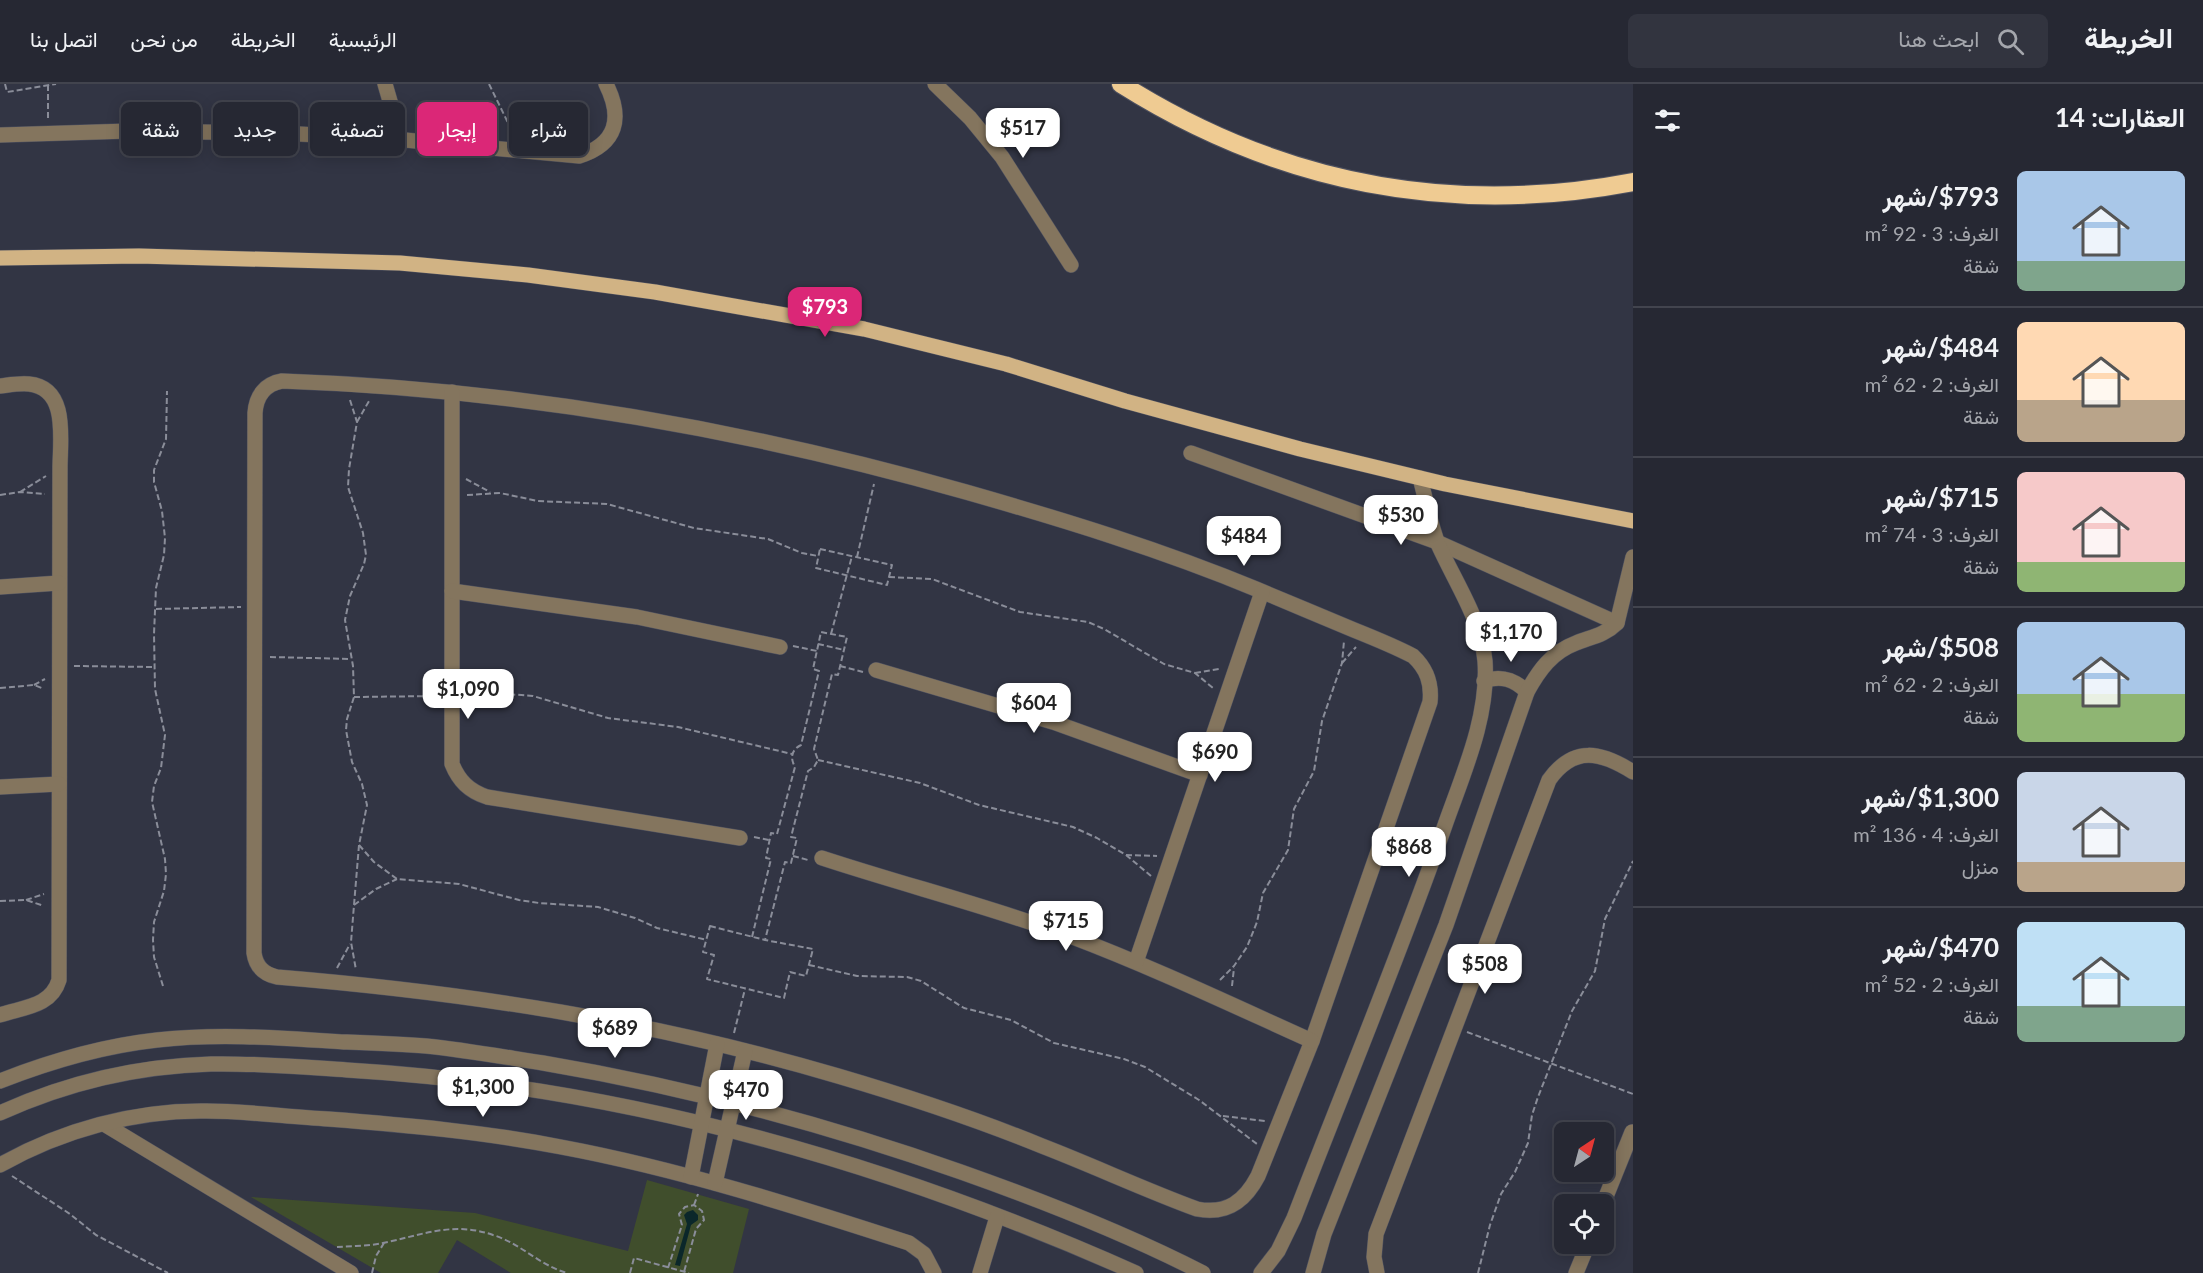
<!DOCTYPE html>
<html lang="ar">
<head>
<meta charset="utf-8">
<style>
	body { margin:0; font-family:Lato,Vazirmatn,sans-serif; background:#32343f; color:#f1f3f6; direction:rtl; height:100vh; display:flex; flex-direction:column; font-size:22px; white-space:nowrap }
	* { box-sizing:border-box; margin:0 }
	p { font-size:20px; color:#a4a6ac }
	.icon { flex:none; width:33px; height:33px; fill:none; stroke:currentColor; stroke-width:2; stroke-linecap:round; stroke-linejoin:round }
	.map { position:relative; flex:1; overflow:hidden; direction:ltr }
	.details { display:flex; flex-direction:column; background:#262833; width:570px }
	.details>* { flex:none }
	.banner { position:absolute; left:18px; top:18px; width:570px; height:54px; direction:rtl; display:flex; gap:12px }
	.needle { width:39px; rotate:36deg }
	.buttons { position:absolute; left:1554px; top:1038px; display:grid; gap:12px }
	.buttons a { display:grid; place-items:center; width:60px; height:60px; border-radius:9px; background:#262833; box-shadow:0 3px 15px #0003,0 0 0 2px #42444e; font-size:30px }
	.price { position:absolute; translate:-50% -51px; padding:0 14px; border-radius:12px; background:#fff; color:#222; font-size:20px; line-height:39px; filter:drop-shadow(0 2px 3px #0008) }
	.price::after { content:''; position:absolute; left:50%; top:36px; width:18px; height:14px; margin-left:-9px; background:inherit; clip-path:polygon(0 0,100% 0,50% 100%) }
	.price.active { background:#db2777; color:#fff }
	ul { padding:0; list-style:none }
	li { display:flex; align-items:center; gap:18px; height:150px; padding:0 18px }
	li+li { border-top:2px solid #42444e }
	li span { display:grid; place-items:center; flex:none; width:168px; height:120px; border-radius:9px; color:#555 }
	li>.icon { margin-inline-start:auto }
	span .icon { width:72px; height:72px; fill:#fffc; stroke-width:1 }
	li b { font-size:26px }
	h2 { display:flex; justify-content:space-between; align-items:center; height:72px; padding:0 18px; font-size:26px }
	.tag { padding:0 21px; border-radius:9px; background:#262833; box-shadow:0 3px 15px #0003,0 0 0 2px #42444e; font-size:21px; line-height:54px }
	.tag.active { background:#db2777; color:#fff }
	header { display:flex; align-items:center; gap:36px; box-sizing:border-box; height:84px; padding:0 30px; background:#262833; border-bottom:2px solid #42444e }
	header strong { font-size:28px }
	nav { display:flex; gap:33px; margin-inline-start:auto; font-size:21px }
	.search { width:420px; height:54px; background:#32343f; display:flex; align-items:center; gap:15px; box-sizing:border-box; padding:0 21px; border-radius:9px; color:#a4a6ac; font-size:22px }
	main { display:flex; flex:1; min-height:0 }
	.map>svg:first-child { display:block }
</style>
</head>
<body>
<header>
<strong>الخريطة</strong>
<div class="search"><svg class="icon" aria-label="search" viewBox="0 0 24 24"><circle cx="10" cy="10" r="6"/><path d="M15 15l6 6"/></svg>ابحث هنا</div>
<nav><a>الرئيسية</a><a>الخريطة</a><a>من نحن</a><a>اتصل بنا</a></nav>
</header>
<main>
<section class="details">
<h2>العقارات: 14<svg class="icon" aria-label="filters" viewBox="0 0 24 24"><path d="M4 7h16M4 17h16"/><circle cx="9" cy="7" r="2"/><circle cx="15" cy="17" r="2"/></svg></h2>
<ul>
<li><span style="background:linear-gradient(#a9c7e8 75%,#7fa58c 0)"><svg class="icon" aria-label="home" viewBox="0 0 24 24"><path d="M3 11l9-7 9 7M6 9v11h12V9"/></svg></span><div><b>$793/شهر</b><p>الغرف: 3 · 92 m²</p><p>شقة</p></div></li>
<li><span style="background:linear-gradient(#ffd9b3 65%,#b9a48a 0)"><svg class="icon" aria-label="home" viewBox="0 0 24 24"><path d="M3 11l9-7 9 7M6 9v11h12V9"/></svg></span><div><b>$484/شهر</b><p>الغرف: 2 · 62 m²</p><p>شقة</p></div></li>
<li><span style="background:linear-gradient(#f6c9c9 75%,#8fb573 0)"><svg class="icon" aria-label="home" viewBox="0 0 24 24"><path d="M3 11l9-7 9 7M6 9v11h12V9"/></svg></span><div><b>$715/شهر</b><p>الغرف: 3 · 74 m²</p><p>شقة</p></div></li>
<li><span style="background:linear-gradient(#a9c7e8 60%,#8fb573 0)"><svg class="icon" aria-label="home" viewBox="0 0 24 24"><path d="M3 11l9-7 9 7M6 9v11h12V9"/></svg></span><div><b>$508/شهر</b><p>الغرف: 2 · 62 m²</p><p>شقة</p></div></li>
<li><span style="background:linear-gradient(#c9d6e8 75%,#b9a48a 0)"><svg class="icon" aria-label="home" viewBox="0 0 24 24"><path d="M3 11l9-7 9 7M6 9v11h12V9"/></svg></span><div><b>$1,300/شهر</b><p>الغرف: 4 · 136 m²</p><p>منزل</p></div></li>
<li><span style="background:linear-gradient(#bfe0f5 70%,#7fa58c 0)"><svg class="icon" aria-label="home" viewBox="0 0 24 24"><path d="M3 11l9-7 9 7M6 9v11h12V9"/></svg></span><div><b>$470/شهر</b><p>الغرف: 2 · 52 m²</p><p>شقة</p></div></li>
</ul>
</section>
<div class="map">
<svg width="1633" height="1189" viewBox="0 0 1633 1189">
	<rect width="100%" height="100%" fill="#323544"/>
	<path fill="#404e2c" d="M647 1096 749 1125 733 1189H511L457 1156 438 1189H381L251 1113 475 1129 628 1167Z"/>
	<path fill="#0b272a" d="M693 1126 698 1131V1136L691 1141 680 1182 675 1181 687 1140 684 1131 687 1128Z"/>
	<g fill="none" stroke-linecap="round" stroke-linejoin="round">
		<g stroke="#4e5160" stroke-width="16">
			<g id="minor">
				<path d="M385 0 392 24 394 55"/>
				<path d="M935 0 970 34 1002 73 1071 181"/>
				<path d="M0 51 129 47 280 49 394 55 579 72C617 60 623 34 606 0"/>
				<path d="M282 297C514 305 744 345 966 408 1064 436 1162 466 1256 505 1289 519 1321 532 1354 546 1374 554 1394 562 1413 572 1427 585 1432 599 1430 618L1312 957 1258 1092C1245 1117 1227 1131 1197 1125 1145 1106 1094 1082 1042 1062 976 1035 906 1012 838 992 652 937 470 909 277 893 264 890 256 883 254 869L255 329C256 312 265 300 282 297Z"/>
				<path d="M0 302C9 301 19 299 29 300 69 304 60 356 60 384L59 896C51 923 23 923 0 931"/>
				<path d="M452 308V680C459 697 469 707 487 713L740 754"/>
				<path d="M1191 369 1437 458 1617 539"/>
				<path d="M0 503 59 499"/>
				<path d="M452 507 637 533 780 563"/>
				<path d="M876 586 1053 638 1200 691"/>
				<path d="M1484 597C1501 591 1514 595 1527 608"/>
				<path d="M0 703 59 700"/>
				<path d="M822 774C904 801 988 822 1070 852 1152 883 1232 921 1312 957"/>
				<path d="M1136 878 1262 508"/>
				<path d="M0 997C51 977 102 962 157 956 219 949 282 954 344 958 371 959 399 960 426 962 465 966 504 973 543 979 685 1003 825 1040 961 1088 1043 1117 1125 1149 1203 1189"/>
				<path d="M0 1029C66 999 139 982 211 980 256 979 301 983 347 986 619 1002 887 1078 1136 1189"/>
				<path d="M104 1040 351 1189"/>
				<path d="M0 1081C62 1046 135 1026 206 1027 247 1027 288 1033 328 1035 406 1041 484 1048 561 1063 679 1085 795 1122 909 1159L924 1170 934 1189"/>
				<path d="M691 1093 717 960"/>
				<path d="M715 1099 745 967"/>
				<path d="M1603 1120 1632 1048"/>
				<path d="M980 1189 997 1133"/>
				<path d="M1261 1189 1278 1167 1294 1134C1344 1004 1398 875 1444 744 1462 692 1489 634 1485 577 1481 535 1455 498 1438 460 1430 439 1426 416 1420 394"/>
				<path d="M1313 1189 1324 1150 1446 841 1527 608C1539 586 1552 568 1576 559 1591 553 1605 551 1617 539L1633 473"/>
				<path d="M1377 1189 1374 1173 1376 1150 1549 696C1574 661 1601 668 1633 688"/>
				<path d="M1576 1189 1588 1160"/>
			</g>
		</g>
		<g stroke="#4e5160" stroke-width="16">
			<path id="major" d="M0 174 139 172 400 179 528 191 655 208 864 245 1006 280 1125 317 1300 365 1445 400 1633 437"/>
		</g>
		<g stroke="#4e5160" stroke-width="20">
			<path id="highway" d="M1121 0C1278 99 1450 133 1633 98"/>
		</g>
		<g stroke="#8a8d99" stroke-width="2" stroke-dasharray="6 3" stroke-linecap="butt">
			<path d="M5 0 7 8 56 0"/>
			<path d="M489 0 514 51"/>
			<path d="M48 34V1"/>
			<path d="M350 316 357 338 349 385 348 403 363 449 366 471 364 480 350 512 345 536 353 582 354 613 347 635 346 646 352 678 362 700 367 721 359 761 354 821 351 858 356 886"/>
			<path d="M357 338 369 317"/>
			<path d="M466 395 490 408"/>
			<path d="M20 408 46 392"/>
			<path d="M0 411 20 408 45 410"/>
			<path d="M467 411 500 409 538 417 607 420 694 444 768 455 802 469 818 472"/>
			<path d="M820 465 892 481 887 501 816 484Z"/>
			<path d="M857 473 874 400"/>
			<path d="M889 493 932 495 1020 528 1088 538 1104 545 1164 580 1195 589 1213 604"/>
			<path d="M156 525 241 523"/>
			<path d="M831 550 852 472"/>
			<path d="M818 560 844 566"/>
			<path d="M793 562 817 567"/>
			<path d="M270 573 351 575"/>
			<path d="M1342 579 1356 563"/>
			<path d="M74 582 155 583"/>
			<path d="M840 582 863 588"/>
			<path d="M1195 589 1219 585"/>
			<path d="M467 600 491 613"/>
			<path d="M34 601 45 595"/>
			<path d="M0 604 34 601 44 605"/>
			<path d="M354 613 438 612"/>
			<path d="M466 622 507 610 533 612 608 634 678 643 792 670"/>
			<path d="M818 676 920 699 979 721 1073 743 1097 754 1126 771 1151 792"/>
			<path d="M754 753 769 756"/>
			<path d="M359 761 374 778 397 795 459 800 519 816 539 819 598 823 635 834 657 844 707 856"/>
			<path d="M1126 771 1157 772"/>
			<path d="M793 772 808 776"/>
			<path d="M26 816 44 810"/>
			<path d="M0 817 26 816 44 822"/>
			<path d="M354 821 376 805 397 795"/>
			<path d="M710 842 765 856 813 865 806 892 790 888 784 914 707 895 714 871 703 868Z"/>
			<path d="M752 853 771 775 766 774 771 749 777 750 795 683C790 674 791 666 801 661L819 587 813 585 821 548 847 553 838 591 832 590 814 665 818 676 814 683 808 687 791 753 797 754 791 779 785 778 765 856"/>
			<path d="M809 881 857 892 907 893 921 897 964 924 1011 936 1054 959 1124 975 1145 983 1199 1016 1257 1060"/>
			<path d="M337 884 350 860"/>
			<path d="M1220 896 1234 882 1247 863 1257 838 1263 809 1288 766 1294 725 1314 687 1322 637 1342 579 1344 557"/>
			<path d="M163 902 154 873 153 856 154 838 164 807 166 790 165 775 152 718 154 702 161 684 165 651 155 605 154 550 156 504 164 471 165 454 162 427 154 398V386L166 355 167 307"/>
			<path d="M1232 902 1234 884"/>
			<path d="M1467 948 1633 1010"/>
			<path d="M734 949 745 905"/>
			<path d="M1223 1032 1265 1037"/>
			<path d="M12 1092 70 1130 96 1151 168 1189"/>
			<path d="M694 1121 698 1110"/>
			<path d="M337 1163C352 1162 369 1162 383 1159 422 1151 453 1137 493 1151 520 1159 539 1181 567 1189"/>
			<path d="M668 1184 682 1141 679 1130 685 1123 694 1121 702 1127 704 1136 696 1145 684 1188"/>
			<path d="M372 1189 376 1172 384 1159"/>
			<path d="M630 1189 634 1174 689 1189"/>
			<path d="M1478 1189 1490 1141 1501 1110 1515 1088 1528 1059 1532 1031 1538 1013 1572 927 1595 887 1605 835 1633 777"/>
		</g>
		<use href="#minor" stroke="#84755e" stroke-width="15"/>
		<use href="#major" stroke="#d1b384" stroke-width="15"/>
		<use href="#highway" stroke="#efcb92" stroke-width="18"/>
	</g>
</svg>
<div class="buttons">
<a><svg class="needle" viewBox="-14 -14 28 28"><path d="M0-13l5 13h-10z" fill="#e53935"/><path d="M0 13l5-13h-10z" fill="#a4a6ac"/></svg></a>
<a><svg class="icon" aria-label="locate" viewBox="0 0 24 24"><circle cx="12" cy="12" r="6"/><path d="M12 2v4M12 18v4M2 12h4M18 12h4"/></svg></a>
</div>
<b class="price" style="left:1023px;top:75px">$517</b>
<b class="price active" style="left:825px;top:254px">$793</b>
<b class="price" style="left:1401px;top:462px">$530</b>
<b class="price" style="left:1244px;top:483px">$484</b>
<b class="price" style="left:1511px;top:579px">$1,170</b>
<b class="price" style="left:468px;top:636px">$1,090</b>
<b class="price" style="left:1034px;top:650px">$604</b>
<b class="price" style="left:1215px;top:699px">$690</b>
<b class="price" style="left:1409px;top:794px">$868</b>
<b class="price" style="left:1066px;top:868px">$715</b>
<b class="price" style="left:1485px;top:911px">$508</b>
<b class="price" style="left:615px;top:975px">$689</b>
<b class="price" style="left:483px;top:1034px">$1,300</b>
<b class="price" style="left:746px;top:1037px">$470</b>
<div class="banner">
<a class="tag">شراء</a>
<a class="tag active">إيجار</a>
<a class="tag">تصفية</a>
<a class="tag">جديد</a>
<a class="tag">شقة</a>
</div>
</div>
</main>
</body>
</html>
